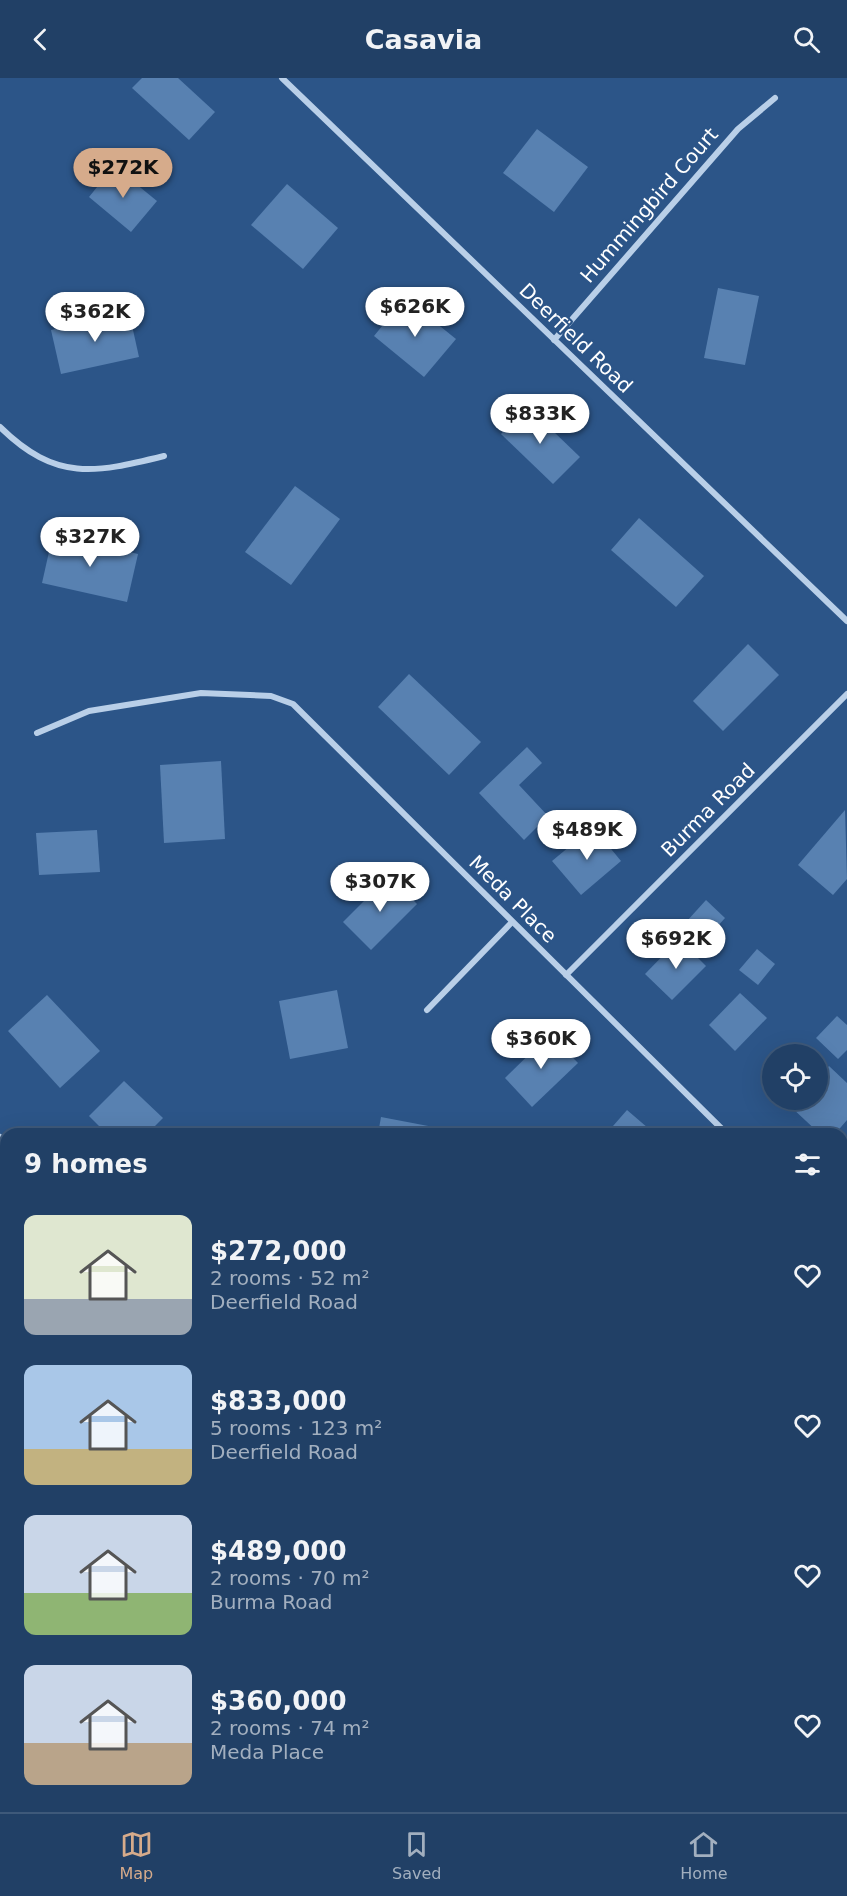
<!DOCTYPE html>
<html lang="en">
<head>
<meta charset="utf-8">
<style>
	body { margin:0; font-family:"DejaVu Sans",sans-serif; background:#2d4b6f; color:#f1f3f6; height:100vh; display:flex; flex-direction:column; font-size:22px; white-space:nowrap }
	* { box-sizing:border-box; margin:0 }
	p { font-size:20px; color:#a2afbf }
	.icon { flex:none; width:33px; height:33px; fill:none; stroke:currentColor; stroke-width:2; stroke-linecap:round; stroke-linejoin:round }
	.map { position:relative; flex:1; overflow:hidden }
	.drawer { position:absolute; left:0px; top:1050px; width:848px; height:684px; display:flex; flex-direction:column; background:#214066; border-radius:18px 18px 0 0; box-shadow:0 6px 24px #0002,0 0 0 2px #3e597a }
	.drawer>* { flex:none }
	.fabs { position:absolute; left:762px; top:966px; display:grid; gap:12px }
	.fabs a { display:grid; place-items:center; width:66px; height:66px; border-radius:50%; background:#214066; box-shadow:0 6px 24px #0002,0 0 0 2px #3e597a; font-size:30px }
	.price { position:absolute; translate:-50% -51px; padding:0 14px; border-radius:21px; background:#fff; color:#222; font-size:20px; line-height:39px; filter:drop-shadow(0 2px 3px #0008) }
	.price::after { content:''; position:absolute; left:50%; top:36px; width:18px; height:14px; margin-left:-9px; background:inherit; clip-path:polygon(0 0,100% 0,50% 100%) }
	.price.on { background:#d6ab8b; color:#111 }
	ul { padding:0; list-style:none }
	li { display:flex; align-items:center; gap:18px; height:150px; padding:0 24px }
	li span { display:grid; place-items:center; flex:none; width:168px; height:120px; border-radius:12px; color:#555 }
	li>.icon { margin-inline-start:auto }
	span .icon { width:72px; height:72px; fill:#fffc; stroke-width:1 }
	li b { font-size:26px }
	h2 { display:flex; justify-content:space-between; align-items:center; height:72px; padding:0 24px; font-size:26px }
	header { display:flex; justify-content:space-between; align-items:center; height:78px; padding:0 24px; background:#214066; font-size:27px; font-weight:800 }
	.tab-bar { display:flex; justify-content:space-around; align-items:center; height:84px; border-top:2px solid #3e597a; background:#214066; font-size:16px; color:#a2afbf }
	.tab-bar a { display:grid; justify-items:center; gap:3px }
	.tab-bar .on { color:#d6ab8b }
	.map>svg:first-child { display:block }
</style>
</head>
<body>
<header><svg class="icon" aria-label="back" viewBox="0 0 24 24"><path d="M15 5l-7 7 7 7"/></svg>Casavia<svg class="icon" aria-label="search" viewBox="0 0 24 24"><circle cx="10" cy="10" r="6"/><path d="M15 15l6 6"/></svg></header>
<div class="map">
<svg width="847" height="1734" viewBox="0 0 847 1734">
	<rect width="100%" height="100%" fill="#2c5588"/>
	<g fill="#5881b1">
		<path d="M142 0H178L215 34 189 62 132 10Z"/>
		<path d="M537 51 588 89 554 134 503 95Z"/>
		<path d="M114 88 157 123 131 154 89 119Z"/>
		<path d="M287 106 338 150 303 191 251 147Z"/>
		<path d="M718 210 759 218 745 287 704 280Z"/>
		<path d="M405 220 456 261 424 299 374 258Z"/>
		<path d="M129 234 139 279 61 296 51 252Z"/>
		<path d="M527 328 580 379 553 406 501 356Z"/>
		<path d="M295 408 340 441 291 507 245 474Z"/>
		<path d="M639 440 704 498 676 529 611 472Z"/>
		<path d="M53 456 138 476 127 524 42 505Z"/>
		<path d="M748 566 779 597 723 653 693 623Z"/>
		<path d="M409 596 481 664 449 697 378 629Z"/>
		<path d="M527 669 542 685 519 707 548 738 524 762 479 715Z"/>
		<path d="M221 683 225 761 164 765 160 687Z"/>
		<path d="M845 732 847 801 833 817 798 787Z"/>
		<path d="M593 749 621 783 581 817 552 783Z"/>
		<path d="M97 752 100 794 39 797 36 755Z"/>
		<path d="M389 798 417 826 371 872 343 844Z"/>
		<path d="M706 822 725 840 706 861 687 843Z"/>
		<path d="M679 861 706 888 672 922 645 896Z"/>
		<path d="M757 871 775 886 758 907 739 892Z"/>
		<path d="M337 912 348 970 290 981 279 923Z"/>
		<path d="M740 915 767 940 735 973 709 947Z"/>
		<path d="M47 917 100 973 60 1010 8 953Z"/>
		<path d="M837 938 847 947V972L838 981 816 960Z"/>
		<path d="M550 956 578 985 532 1029 505 1000Z"/>
		<path d="M829 988 847 1005V1042L835 1056H820L791 1029 798 1022H818V1000Z"/>
		<path d="M124 1003 163 1040 147 1056H107L89 1038Z"/>
		<path d="M627 1032 655 1056H606Z"/>
		<path d="M381 1039 444 1051V1056H378Z"/>
		<path d="M847 1275V1311L842 1305V1281Z"/>
		<path d="M847 1624V1686L842 1681V1629Z"/>
		<path d="M460 1728H487L480 1734H465Z"/>
	</g>
	<g fill="none" stroke-linecap="round" stroke-linejoin="round">
		<g stroke="#b9cfe8" stroke-width="6">
			<path d="M282 0 847 543"/>
			<path d="M554 262 738 51 775 20"/>
			<path d="M0 349C56 404 95 395 164 378"/>
			<path d="M37 655 89 633 201 615 271 618 293 626 727 1056"/>
			<path d="M566 897 847 616"/>
			<path d="M427 932 512 844"/>
			<path d="M0 1059 6 1065"/>
			<path d="M842 1168 847 1173"/>
			<path d="M0 1447 6 1441"/>
			<path d="M842 1463 847 1457"/>
			<path d="M580 1734 586 1728"/>
		</g>
	</g>
	<g text-anchor="middle" dominant-baseline="central" stroke-width="4.5" stroke-linejoin="round" paint-order="stroke">
		<g font-size="20" fill="#fff" stroke="#2c5588">
			<text transform="translate(649 127) rotate(-49)">Hummingbird Court</text>
			<text transform="translate(576 260) rotate(44)">Deerfield Road</text>
			<text transform="translate(708 732) rotate(-45)">Burma Road</text>
			<text transform="translate(513 821) rotate(45)">Meda Place</text>
		</g>
	</g>
</svg>
<div class="fabs">
<a><svg class="icon" aria-label="locate" viewBox="0 0 24 24"><circle cx="12" cy="12" r="6"/><path d="M12 2v4M12 18v4M2 12h4M18 12h4"/></svg></a>
</div>
<b class="price on" style="left:123px;top:121px">$272K</b>
<b class="price" style="left:415px;top:260px">$626K</b>
<b class="price" style="left:95px;top:265px">$362K</b>
<b class="price" style="left:540px;top:367px">$833K</b>
<b class="price" style="left:90px;top:490px">$327K</b>
<b class="price" style="left:587px;top:783px">$489K</b>
<b class="price" style="left:380px;top:835px">$307K</b>
<b class="price" style="left:676px;top:892px">$692K</b>
<b class="price" style="left:541px;top:992px">$360K</b>
<section class="drawer">
<h2>9 homes<svg class="icon" aria-label="filters" viewBox="0 0 24 24"><path d="M4 7h16M4 17h16"/><circle cx="9" cy="7" r="2"/><circle cx="15" cy="17" r="2"/></svg></h2>
<ul>
<li><span style="background:linear-gradient(#dfe7d0 70%,#9aa5b1 0)"><svg class="icon" aria-label="home" viewBox="0 0 24 24"><path d="M3 11l9-7 9 7M6 9v11h12V9"/></svg></span><div><b>$272,000</b><p>2 rooms · 52 m²</p><p>Deerfield Road</p></div><svg class="icon" aria-label="heart" viewBox="0 0 24 24"><path d="M12 20l-8-8c-3-5 5-10 8-4 3-6 11-1 8 4z"/></svg></li>
<li><span style="background:linear-gradient(#a9c7e8 70%,#c2b280 0)"><svg class="icon" aria-label="home" viewBox="0 0 24 24"><path d="M3 11l9-7 9 7M6 9v11h12V9"/></svg></span><div><b>$833,000</b><p>5 rooms · 123 m²</p><p>Deerfield Road</p></div><svg class="icon" aria-label="heart" viewBox="0 0 24 24"><path d="M12 20l-8-8c-3-5 5-10 8-4 3-6 11-1 8 4z"/></svg></li>
<li><span style="background:linear-gradient(#c9d6e8 65%,#8fb573 0)"><svg class="icon" aria-label="home" viewBox="0 0 24 24"><path d="M3 11l9-7 9 7M6 9v11h12V9"/></svg></span><div><b>$489,000</b><p>2 rooms · 70 m²</p><p>Burma Road</p></div><svg class="icon" aria-label="heart" viewBox="0 0 24 24"><path d="M12 20l-8-8c-3-5 5-10 8-4 3-6 11-1 8 4z"/></svg></li>
<li><span style="background:linear-gradient(#c9d6e8 65%,#b9a48a 0)"><svg class="icon" aria-label="home" viewBox="0 0 24 24"><path d="M3 11l9-7 9 7M6 9v11h12V9"/></svg></span><div><b>$360,000</b><p>2 rooms · 74 m²</p><p>Meda Place</p></div><svg class="icon" aria-label="heart" viewBox="0 0 24 24"><path d="M12 20l-8-8c-3-5 5-10 8-4 3-6 11-1 8 4z"/></svg></li>
</ul>
</section>
</div>
<nav class="tab-bar">
<a class="on"><svg class="icon" aria-label="map" viewBox="0 0 24 24"><path d="M3 6l6-2 6 2 6-2v14l-6 2-6-2-6 2zM9 4v14M15 6v14"/></svg>Map</a>
<a><svg class="icon" aria-label="saved" viewBox="0 0 24 24"><path d="M7 4h10v16l-5-4-5 4z"/></svg>Saved</a>
<a><svg class="icon" aria-label="home" viewBox="0 0 24 24"><path d="M3 11l9-7 9 7M6 9v11h12V9"/></svg>Home</a>
</nav>
</body>
</html>
